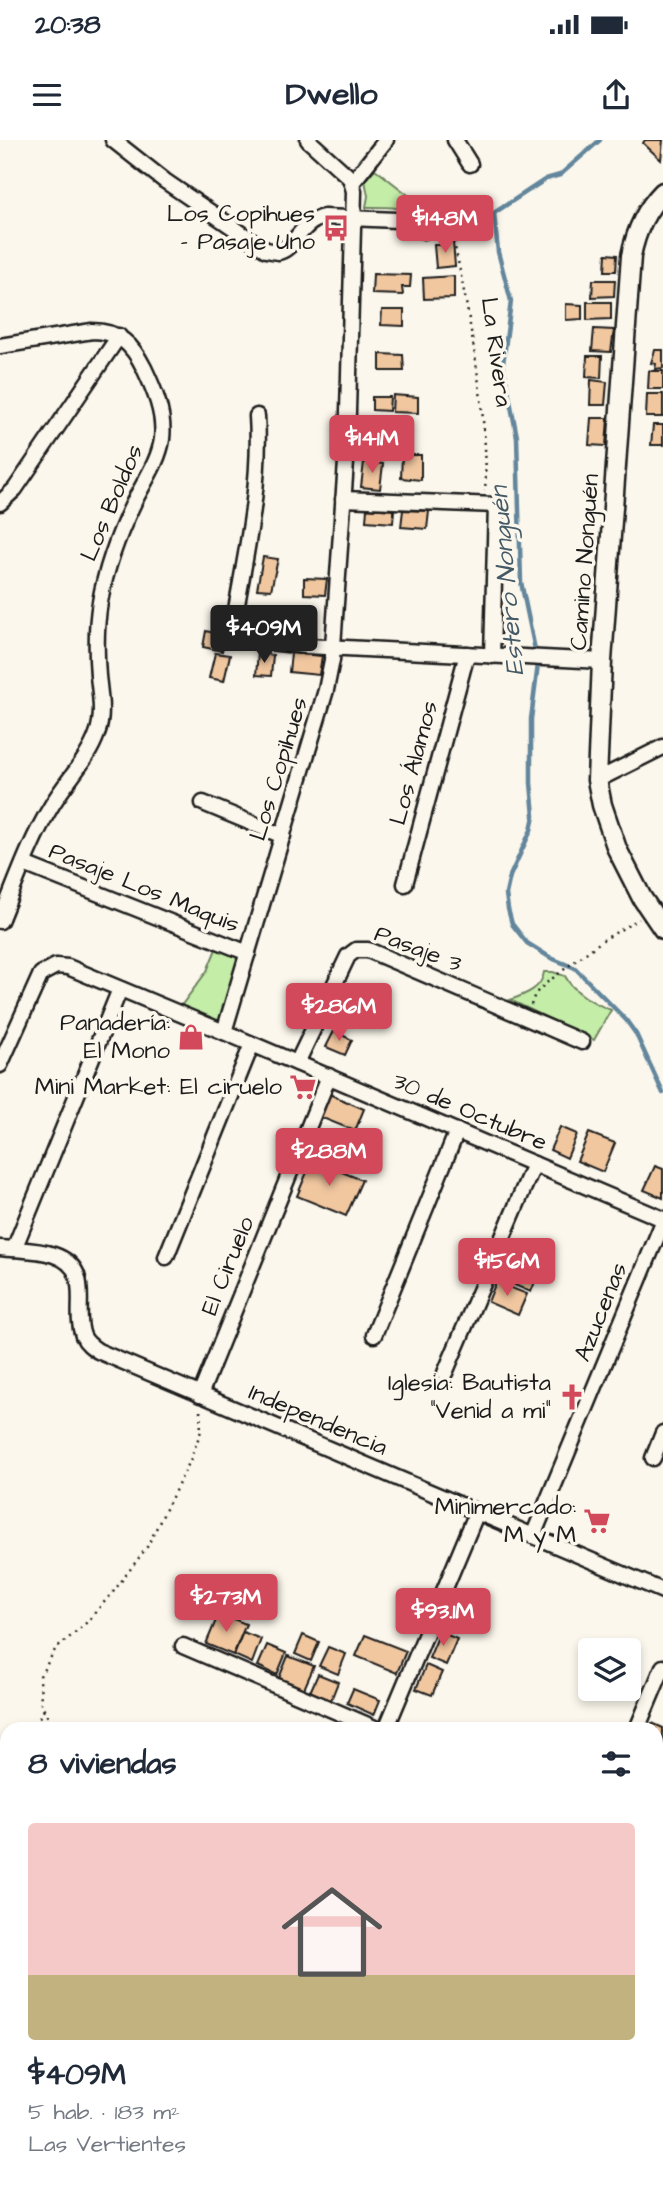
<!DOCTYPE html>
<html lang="es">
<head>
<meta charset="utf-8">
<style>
	body { margin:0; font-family:"Architects Daughter",sans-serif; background:#f6f6f7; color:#1f2937; height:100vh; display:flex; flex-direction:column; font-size:26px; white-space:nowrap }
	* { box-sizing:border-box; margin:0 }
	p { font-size:23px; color:#747a83 }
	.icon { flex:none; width:38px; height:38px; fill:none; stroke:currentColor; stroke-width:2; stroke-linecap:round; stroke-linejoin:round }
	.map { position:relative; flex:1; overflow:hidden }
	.panel { position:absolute; left:0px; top:1582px; width:663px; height:469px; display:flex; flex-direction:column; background:#fff; border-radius:21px 21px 0 0; box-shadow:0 4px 10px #0003 }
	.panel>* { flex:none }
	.tools { position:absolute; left:578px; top:1498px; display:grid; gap:14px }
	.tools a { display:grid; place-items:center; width:63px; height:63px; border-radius:7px; background:#fff; box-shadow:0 4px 10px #0003; font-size:35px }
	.price { position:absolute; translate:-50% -60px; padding:0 16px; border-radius:7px; background:#d1495b; color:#fff; font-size:23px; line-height:46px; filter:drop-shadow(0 2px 4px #0008) }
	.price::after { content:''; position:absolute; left:50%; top:42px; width:21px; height:16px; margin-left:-10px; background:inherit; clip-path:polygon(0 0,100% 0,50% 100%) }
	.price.on { background:#222; color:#fff }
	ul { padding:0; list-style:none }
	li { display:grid; align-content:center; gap:14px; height:371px; padding:0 28px }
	li span { display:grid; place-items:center; height:217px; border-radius:7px; color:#555 }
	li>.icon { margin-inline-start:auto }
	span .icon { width:126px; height:126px; fill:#fffc; stroke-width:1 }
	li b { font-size:30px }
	h2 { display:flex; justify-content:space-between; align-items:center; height:84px; padding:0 28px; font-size:30px }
	.status { display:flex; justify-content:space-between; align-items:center; height:49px; padding:0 35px; background:#fff; direction:ltr }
	.status svg { height:19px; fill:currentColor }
	header { display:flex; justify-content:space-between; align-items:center; height:91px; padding:0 28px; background:#fff; font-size:32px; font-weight:800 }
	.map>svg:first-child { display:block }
</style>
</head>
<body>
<div class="status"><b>20:38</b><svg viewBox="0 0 49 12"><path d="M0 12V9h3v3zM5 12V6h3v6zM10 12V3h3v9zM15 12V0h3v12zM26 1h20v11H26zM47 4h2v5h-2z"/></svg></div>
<header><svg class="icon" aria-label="menu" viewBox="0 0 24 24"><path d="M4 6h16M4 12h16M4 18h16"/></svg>Dwello<svg class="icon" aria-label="share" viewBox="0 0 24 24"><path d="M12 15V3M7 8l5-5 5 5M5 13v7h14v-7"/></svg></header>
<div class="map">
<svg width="663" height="2051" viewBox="0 0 663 2051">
	<rect width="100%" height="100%" fill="#fbf7ec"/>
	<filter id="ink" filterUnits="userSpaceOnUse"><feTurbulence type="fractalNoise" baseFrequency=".0143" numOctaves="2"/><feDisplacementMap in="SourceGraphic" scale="14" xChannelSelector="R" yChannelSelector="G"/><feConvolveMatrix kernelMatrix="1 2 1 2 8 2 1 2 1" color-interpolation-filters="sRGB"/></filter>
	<g filter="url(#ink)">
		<g fill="#c4eda8" stroke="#708462" stroke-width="2">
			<path d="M375 29 426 69 420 76C403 66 385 67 366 67L368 56 365 40Z"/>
			<path d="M216 809 244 816 223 889 181 866 207 831Z"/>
			<path d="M544 832H553L565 836C573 852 595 864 611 870L594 900 510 860C524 855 542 849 544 832Z"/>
			<path d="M656 1987 663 1989V2051H482L485 2044H656Z"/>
		</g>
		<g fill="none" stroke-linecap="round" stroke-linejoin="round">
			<path stroke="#63869c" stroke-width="4.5" d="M600 0 560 35 546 39 494 73 498 112 511 161 503 224 517 297 521 442 538 524 531 579V643L534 676 531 690 510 736 506 754 508 769 512 784 527 803 551 818 575 828 626 880 636 894 663 953"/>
		</g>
		<g fill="#f1c7a0" stroke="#1c1c1c" stroke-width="2">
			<path d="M645 0H663L661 20 643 3Z"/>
			<path d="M443 102H453L455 126 436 128 434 105H443Z"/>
			<path d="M606 114 617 115 616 131H605Z"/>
			<path d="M373 134 411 135 410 147H402L403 155 372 154Z"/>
			<path d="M454 136V158L424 159 423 138Z"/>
			<path d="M593 140H615L614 156 592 157Z"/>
			<path d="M587 162H611V179L587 180Z"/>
			<path d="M566 164 582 165V179L566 180Z"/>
			<path d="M382 170H404V186L381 185Z"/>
			<path d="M594 189 614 190 611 212 592 211Z"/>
			<path d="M655 210H663V228L655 229 656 224 651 223Z"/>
			<path d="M380 214 403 215 404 231H380Z"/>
			<path d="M587 216H602L601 238 586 237Z"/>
			<path d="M649 231H663V249H648Z"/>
			<path d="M591 240 607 242 605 265H590Z"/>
			<path d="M647 254H663V277H646Z"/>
			<path d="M393 255 418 257V273L392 272Z"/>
			<path d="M372 257H390L389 271 372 270Z"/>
			<path d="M591 278H608L606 306 589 305Z"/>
			<path d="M376 280 390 281 388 296 364 295 365 287H375Z"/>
			<path d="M653 285H663V305H651Z"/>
			<path d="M402 315H421V340L401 338Z"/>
			<path d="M364 322 383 324 380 349 361 347Z"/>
			<path d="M367 368 394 370 393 383 366 381Z"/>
			<path d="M403 370 429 371 427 389 401 387Z"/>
			<path d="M263 417 278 419 271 450 257 449Z"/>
			<path d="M304 438 327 439 325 455 304 454Z"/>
			<path d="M206 491 226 496 222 511 203 507Z"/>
			<path d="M215 513 230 515 224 541 209 538Z"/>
			<path d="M258 513 273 515 271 536 256 535Z"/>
			<path d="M291 513 322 516 319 535 289 532Z"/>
			<path d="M334 891 352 900 345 915 326 907Z"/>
			<path d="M329 954 364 969 355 991 320 977Z"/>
			<path d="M560 987 577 994 567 1018 550 1010Z"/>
			<path d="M589 993 615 1003 603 1032 577 1021Z"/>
			<path d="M312 1020 362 1040 346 1076 297 1056Z"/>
			<path d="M655 1026 663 1029V1058L644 1050Z"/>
			<path d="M505 1121 538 1134 531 1152 498 1138Z"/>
			<path d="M496 1142 527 1154 518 1175 488 1162Z"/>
			<path d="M219 1473 246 1484 233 1515 206 1504Z"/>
			<path d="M243 1492 261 1499 252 1523 234 1515Z"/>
			<path d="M440 1492 457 1499 446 1525 429 1518Z"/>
			<path d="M303 1495 319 1502 311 1521 295 1514Z"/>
			<path d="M365 1495 406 1511 397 1533 356 1516Z"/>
			<path d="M267 1505 286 1513 277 1535 258 1526Z"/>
			<path d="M328 1507 346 1514 338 1534 319 1526Z"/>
			<path d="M288 1516 314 1526 304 1549 279 1538Z"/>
			<path d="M426 1525 442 1532 432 1555 416 1549Z"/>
			<path d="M318 1534 338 1542 331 1560 310 1552Z"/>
			<path d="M353 1549 380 1560 374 1575 347 1563Z"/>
			<path d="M652 1583 663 1588V1609L656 1607V1589H649Z"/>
		</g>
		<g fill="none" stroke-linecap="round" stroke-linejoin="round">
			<g stroke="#1c1c1c" stroke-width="19">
				<g id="minor">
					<path d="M113 0 165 41 266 110C267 110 277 112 278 112 294 110 301 81 324 77L397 80 424 91"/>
					<path d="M455 0 470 24"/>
					<path d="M352 43 386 0"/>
					<path d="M0 206 92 191C119 191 132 204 144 228 154 249 165 274 162 299 159 321 144 342 134 362 119 393 106 427 100 462 96 486 96 511 98 536 100 555 104 575 97 594 88 620 66 641 52 665 30 701 16 742 0 781"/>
					<path d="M257 276C262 349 243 426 231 498L306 506 602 521"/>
					<path d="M343 359 496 365 492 516"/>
					<path d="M0 363 15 349 119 196"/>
					<path d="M597 640 663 607"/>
					<path d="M203 663 283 696"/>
					<path d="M24 724 248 813"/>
					<path d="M405 744 467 514"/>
					<path d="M224 892 326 550 332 520 347 308 354 51 350 38 308 0"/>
					<path d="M297 923 348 816 356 810H368L582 902"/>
					<path d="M0 925 41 834 56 826 68 827 224 892 663 1079"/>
					<path d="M0 1108C17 1110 37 1109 54 1115 95 1129 72 1168 83 1196 86 1203 92 1207 98 1211L663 1451"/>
					<path d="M14 1109 120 849"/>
					<path d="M166 1117 252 904"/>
					<path d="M374 1195 457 991"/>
					<path d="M445 1233 534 1024"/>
					<path d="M200 1255 329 936"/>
					<path d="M653 1318 663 1293"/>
					<path d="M533 1396 663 1082"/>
					<path d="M183 1506 377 1589"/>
					<path d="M386 1589 477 1372"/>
					<path d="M637 1589 663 1527"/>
					<path d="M656 1708 663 1711"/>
					<path d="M656 1965 663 1968"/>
					<path d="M443 2051 446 2044"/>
				</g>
			</g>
			<g stroke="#1c1c1c" stroke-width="23">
				<path id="major" d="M663 52C645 70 636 91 631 116L602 521 597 640 602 665 617 709 642 758 663 789"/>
			</g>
			<g stroke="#1c1c1c" stroke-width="2.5" stroke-dasharray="2 5" stroke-linecap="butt">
				<path d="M438 92 449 93 453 98C465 152 474 205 481 259 484 290 487 320 485 351"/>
				<path d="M531 865 535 854 545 844 603 800 639 779"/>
				<path d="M31 1589 44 1570"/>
				<path d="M54 1589 41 1564 40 1536 55 1510 86 1483 114 1451 147 1407 190 1321 201 1291 200 1269"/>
				<path d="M0 1634 7 1624"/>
				<path d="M0 1906 7 1912"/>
			</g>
			<use href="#minor" stroke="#fbf7ec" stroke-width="14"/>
			<use href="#major" stroke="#fbf7ec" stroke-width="18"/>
		</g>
	</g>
	<defs>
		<g id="bus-bare" transform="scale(2.1)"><path d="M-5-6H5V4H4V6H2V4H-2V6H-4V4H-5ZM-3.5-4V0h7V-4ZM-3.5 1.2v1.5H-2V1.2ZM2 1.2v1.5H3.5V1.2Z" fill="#d1495b" stroke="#fbf7ec" stroke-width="2.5" paint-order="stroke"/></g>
		<g id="shop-bare" transform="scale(2.1)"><path d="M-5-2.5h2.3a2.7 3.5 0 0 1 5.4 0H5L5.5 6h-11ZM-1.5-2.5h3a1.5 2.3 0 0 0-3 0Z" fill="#d1495b" stroke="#fbf7ec" stroke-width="2.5" paint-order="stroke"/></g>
		<g id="supermarket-bare" transform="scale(2.1)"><path d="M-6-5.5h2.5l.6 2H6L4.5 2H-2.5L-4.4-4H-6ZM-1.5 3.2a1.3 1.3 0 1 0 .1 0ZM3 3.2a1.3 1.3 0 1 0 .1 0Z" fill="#d1495b" stroke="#fbf7ec" stroke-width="2.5" paint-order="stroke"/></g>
		<g id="church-bare" transform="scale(2.1)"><path d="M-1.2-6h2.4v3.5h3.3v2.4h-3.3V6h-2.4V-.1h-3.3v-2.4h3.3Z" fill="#d1495b" stroke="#fbf7ec" stroke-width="2.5" paint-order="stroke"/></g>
	</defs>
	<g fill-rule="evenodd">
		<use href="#bus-bare" x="336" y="88"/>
		<use href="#shop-bare" x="191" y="897"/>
		<use href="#supermarket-bare" x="303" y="947"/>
		<use href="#church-bare" x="572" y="1257"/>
		<use href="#supermarket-bare" x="597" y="1381"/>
	</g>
	<g text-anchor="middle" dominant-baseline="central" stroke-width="7" stroke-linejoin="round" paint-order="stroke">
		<g font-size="24" fill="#1c1c1c" stroke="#fbf7ec" text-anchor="end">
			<text x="315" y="74">Los Copihues<tspan x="315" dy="28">- Pasaje Uno</tspan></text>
			<text x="170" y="883">Panadería:<tspan x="170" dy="28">El Mono</tspan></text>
			<text x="282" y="947">Mini Market: El ciruelo</text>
			<text x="551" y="1243">Iglesia: Bautista<tspan x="551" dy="28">"Venid a mi"</tspan></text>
			<text x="576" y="1367">Minimercado:<tspan x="576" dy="28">M y M</tspan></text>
		</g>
		<g font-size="24" fill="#1c1c1c" stroke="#fbf7ec">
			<text transform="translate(496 212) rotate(82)">La Rivera</text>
			<text transform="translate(112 363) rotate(-67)">Los Boldos</text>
			<text transform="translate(585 422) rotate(-86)">Camino Nonguén</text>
			<text transform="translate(414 623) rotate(-75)">Los Álamos</text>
			<text transform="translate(279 629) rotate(-73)">Los Copihues</text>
			<text transform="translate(144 748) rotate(22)">Pasaje Los Maquis</text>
			<text transform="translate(418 809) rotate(21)">Pasaje 3</text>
			<text transform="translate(470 972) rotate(23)">30 de Octubre</text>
			<text transform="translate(228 1126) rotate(-68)">El Ciruelo</text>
			<text transform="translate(601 1172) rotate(-68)">Azucenas</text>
			<text transform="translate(318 1280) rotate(23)">Independencia</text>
		</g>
		<g font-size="26" font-style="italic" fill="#455a67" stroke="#fbf7ec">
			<text transform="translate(507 441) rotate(-95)">Estero Nonguén</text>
		</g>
	</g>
</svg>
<div class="tools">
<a><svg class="icon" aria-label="layers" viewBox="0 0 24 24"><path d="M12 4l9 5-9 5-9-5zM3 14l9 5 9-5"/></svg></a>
</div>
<b class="price" style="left:445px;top:115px">$148M</b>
<b class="price" style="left:372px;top:335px">$141M</b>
<b class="price on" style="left:264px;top:525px">$409M</b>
<b class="price" style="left:339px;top:903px">$286M</b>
<b class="price" style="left:329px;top:1048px">$288M</b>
<b class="price" style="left:507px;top:1158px">$156M</b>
<b class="price" style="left:226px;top:1494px">$273M</b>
<b class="price" style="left:443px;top:1508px">$93.1M</b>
<section class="panel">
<h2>8 viviendas<svg class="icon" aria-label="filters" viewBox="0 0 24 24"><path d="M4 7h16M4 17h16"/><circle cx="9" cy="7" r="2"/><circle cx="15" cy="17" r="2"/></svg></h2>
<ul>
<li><span style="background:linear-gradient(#f6c9c9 70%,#c2b280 0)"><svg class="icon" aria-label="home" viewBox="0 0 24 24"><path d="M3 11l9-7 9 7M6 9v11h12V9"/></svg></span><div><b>$409M</b><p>5 hab. · 183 m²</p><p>Las Vertientes</p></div></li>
</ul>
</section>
</div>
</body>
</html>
